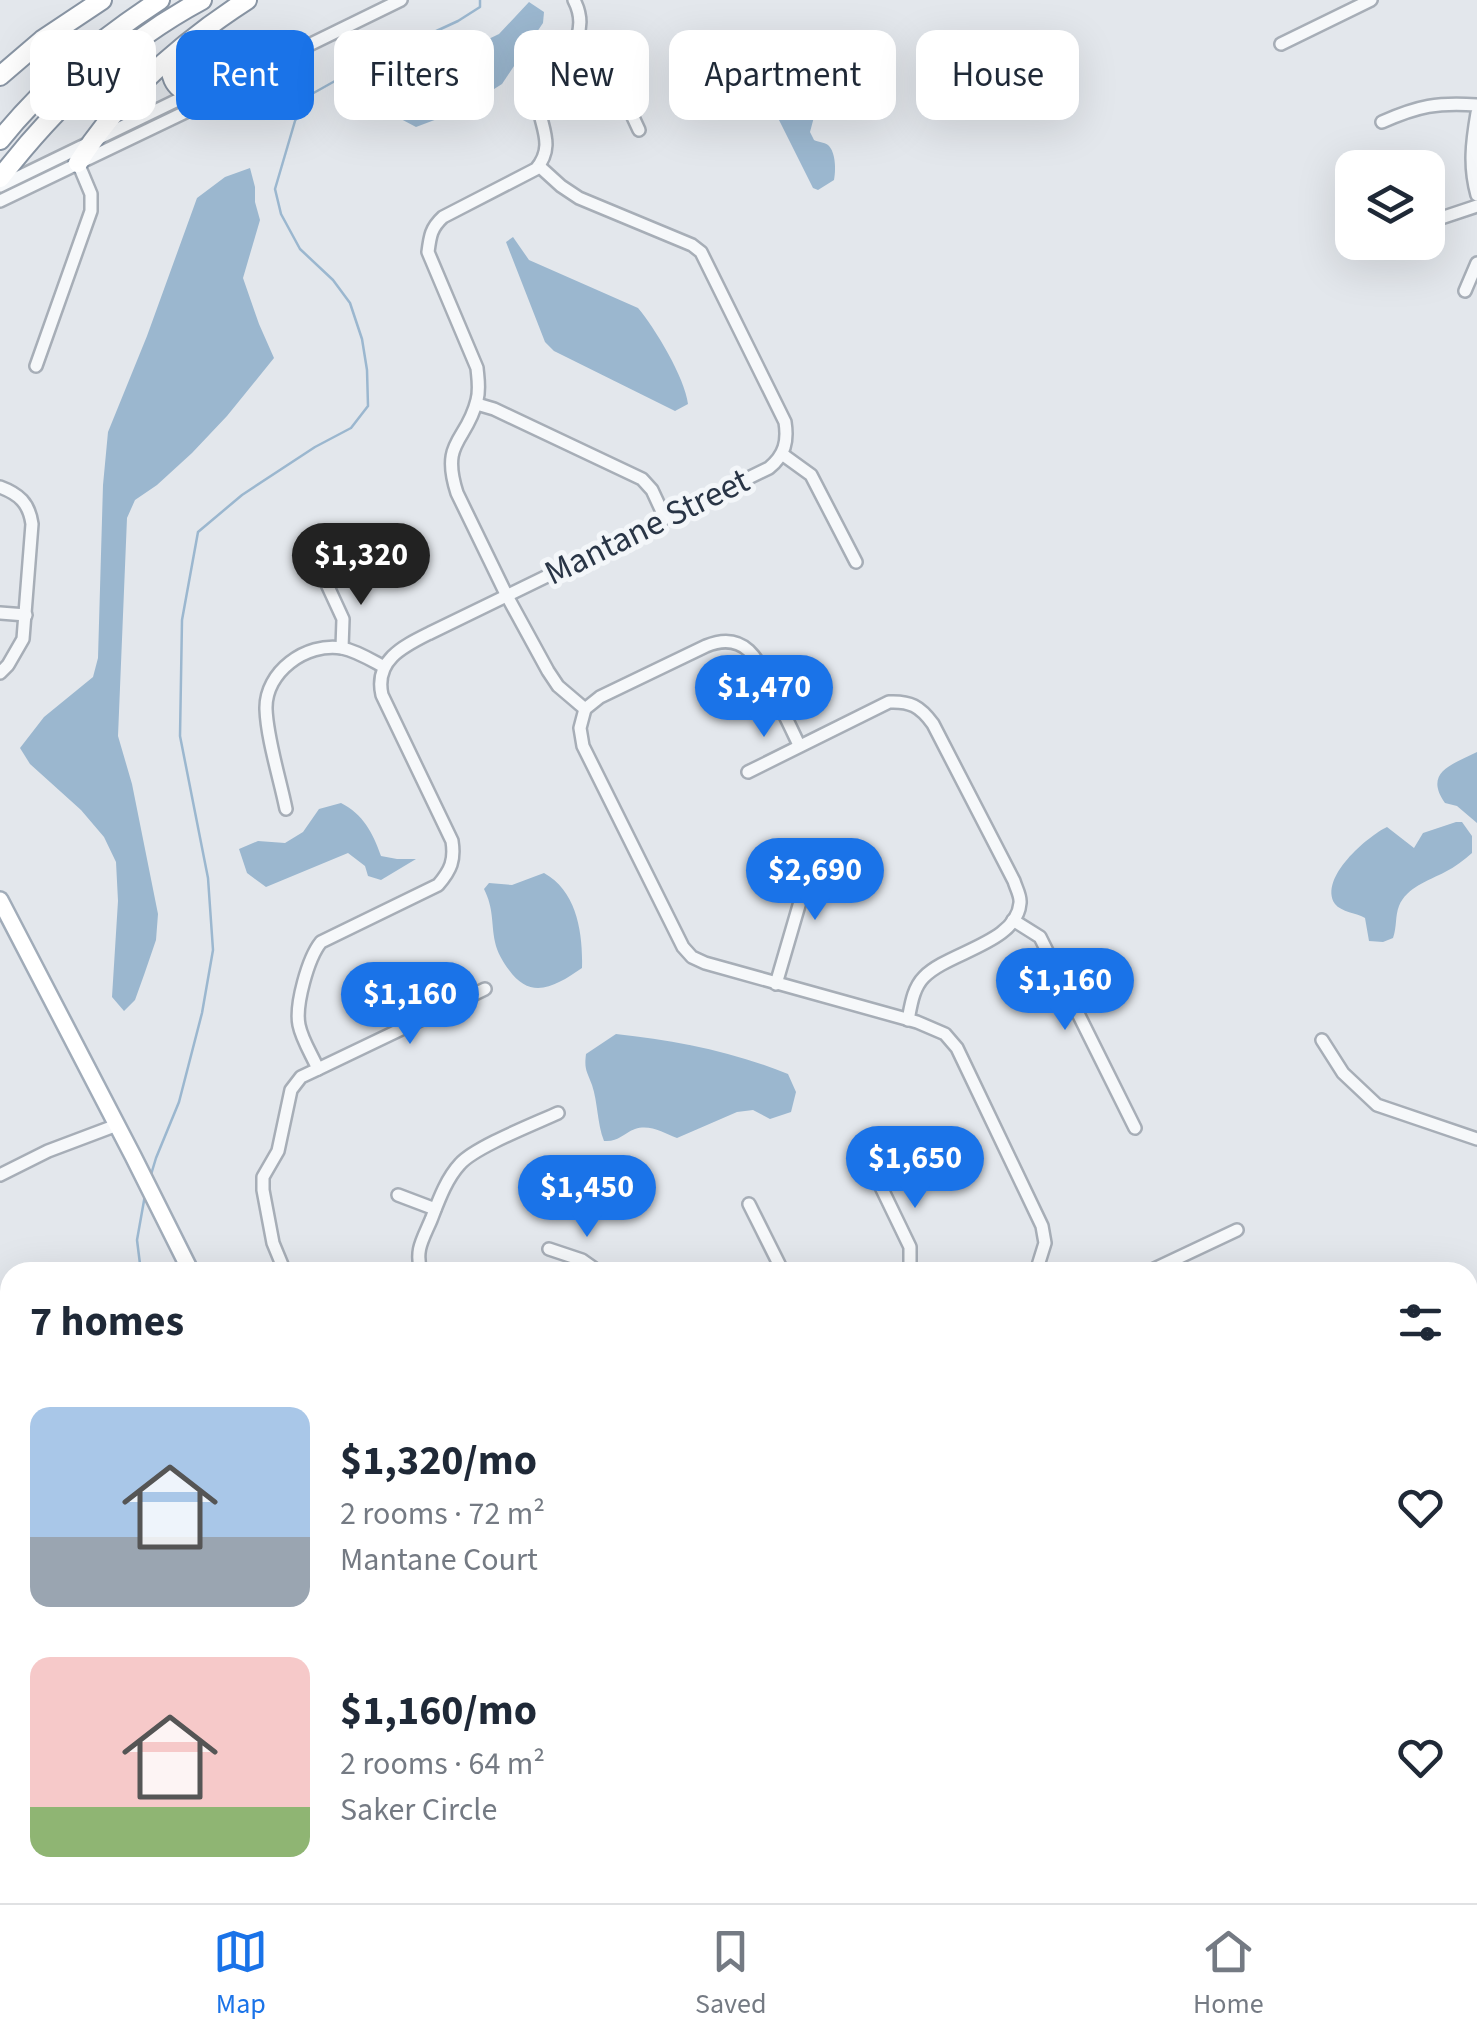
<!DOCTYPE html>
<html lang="en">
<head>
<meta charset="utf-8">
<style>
	body { margin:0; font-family:"Source Sans 3",sans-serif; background:#f2f2f3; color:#1f2937; height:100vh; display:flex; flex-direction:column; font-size:38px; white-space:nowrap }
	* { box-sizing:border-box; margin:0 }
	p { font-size:32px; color:#747a83 }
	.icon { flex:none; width:55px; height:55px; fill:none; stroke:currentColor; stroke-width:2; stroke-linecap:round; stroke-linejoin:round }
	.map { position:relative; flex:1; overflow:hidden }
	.drawer { position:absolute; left:0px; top:1262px; width:1478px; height:642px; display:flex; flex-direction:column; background:#fff; border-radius:30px 30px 0 0; box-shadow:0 10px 40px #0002 }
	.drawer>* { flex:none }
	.guide { position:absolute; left:30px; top:30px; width:1418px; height:90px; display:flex; gap:20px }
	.tools { position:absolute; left:1335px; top:150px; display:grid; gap:20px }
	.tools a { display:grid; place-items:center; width:110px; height:110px; border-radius:20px; background:#fff; box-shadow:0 10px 40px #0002; font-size:50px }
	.price { position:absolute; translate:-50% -85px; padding:0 22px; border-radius:35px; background:#1a73e8; color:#fff; font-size:32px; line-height:65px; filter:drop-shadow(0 2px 5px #0008) }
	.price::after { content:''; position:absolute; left:50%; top:60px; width:30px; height:22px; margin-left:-15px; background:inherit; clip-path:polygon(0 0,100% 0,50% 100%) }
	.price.active { background:#222; color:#fff }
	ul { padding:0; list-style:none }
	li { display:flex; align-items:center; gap:30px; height:250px; padding:0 30px }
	li span { display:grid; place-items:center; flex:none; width:280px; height:200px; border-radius:20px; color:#555 }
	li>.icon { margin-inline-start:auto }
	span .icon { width:120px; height:120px; fill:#fffc; stroke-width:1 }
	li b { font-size:42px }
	h2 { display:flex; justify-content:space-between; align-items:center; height:120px; padding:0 30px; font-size:42px }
	.chip { padding:0 35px; border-radius:20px; background:#fff; box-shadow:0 10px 40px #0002; font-size:35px; line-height:90px }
	.chip.active { background:#1a73e8; color:#fff }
	.tabs { display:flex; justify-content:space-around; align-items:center; height:140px; border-top:2px solid #e0e1e3; background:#fff; font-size:28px; color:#747a83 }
	.tabs a { display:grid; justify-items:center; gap:5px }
	.tabs .active { color:#1a73e8 }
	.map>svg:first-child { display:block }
</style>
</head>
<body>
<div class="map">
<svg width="1477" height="1903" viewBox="0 0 1477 1903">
	<rect width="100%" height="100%" fill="#e3e7ec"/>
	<g fill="#d1d6de">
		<path d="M1468 1587 1477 1606V1739L1468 1743Z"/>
		<path d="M493 1895H1156L1140 1903H497Z"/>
	</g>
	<g fill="#9bb7cf">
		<path d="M529 2 544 12 543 23 502 84 461 110 416 127 399 118 394 100 409 91 423 72 437 62 459 50 478 44 499 34Z"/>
		<path d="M807 89 812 91 814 117 810 132 814 140C818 142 824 142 828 145 836 152 836 171 834 180L818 190 813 188 775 112 779 101Z"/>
		<path d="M250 168 255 187V202L260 220 243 278 259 324 274 358 227 416 192 453 157 485 135 500 127 518 118 736 132 784 158 914 156 940 144 975 135 1000 124 1011 112 997 118 901 116 862 104 837 81 810 30 764 20 748 44 717 93 677 98 658 103 485 108 432 147 336 197 198 225 177Z"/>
		<path d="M513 237 529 260 638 308C655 328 685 378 688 404L675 411 554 351 545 342 506 242Z"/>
		<path d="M1477 752V823L1457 806 1445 803C1423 772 1453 764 1477 752Z"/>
		<path d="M341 803C363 814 373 833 381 856L397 859H416L381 880 368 876 365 866 348 853 266 887 247 873 239 849 258 841 285 843 303 832 319 809Z"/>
		<path d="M1456 822H1462L1472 836V853C1464 860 1455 867 1445 872 1428 881 1407 887 1399 906 1395 916 1397 927 1393 938L1383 942 1369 941 1365 918C1357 913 1341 912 1335 904 1318 878 1368 836 1387 827L1414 848 1423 833Z"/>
		<path d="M544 873C577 891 583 933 582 968 556 986 531 1001 509 970 503 962 497 952 495 942 491 922 494 909 484 889L489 883 512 885Z"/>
		<path d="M616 1034C674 1040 734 1052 788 1074L796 1092 791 1112 770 1119 753 1110 737 1112 677 1138C664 1133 650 1124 635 1129 622 1134 619 1142 604 1141 597 1123 598 1103 592 1085 587 1071 584 1070 586 1054Z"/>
	</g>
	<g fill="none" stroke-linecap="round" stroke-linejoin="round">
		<g stroke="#9bb7cf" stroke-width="2.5">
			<path d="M150 1178 156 1158 179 1102 202 1013 213 950 208 878 180 736 182 620 198 532 242 495 315 447 351 428 368 406 367 370 362 339 350 303 333 280 300 249 281 214 275 189 295 121 310 95 367 63 458 21 480 7V0"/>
			<path d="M141 1272 137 1240 145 1195"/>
			<path d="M100 1895 106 1903"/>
		</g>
		<g stroke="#a7aeb7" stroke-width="16">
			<g id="minor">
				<path d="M574 0C591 33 568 53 549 78 548 81 541 89 540 92 532 118 560 141 536 169L443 217C431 228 430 236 428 252L477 368C478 379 480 389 477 400 467 442 440 440 457 493L507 596 548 671 558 686 585 709 580 728 583 746 683 947 692 957 705 963 917 1022 945 1034 957 1048 1042 1226 1045 1243 1036 1272"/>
				<path d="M1281 44 1371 0"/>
				<path d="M572 47 613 74 639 130"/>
				<path d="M1477 113C1472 142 1469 167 1477 195"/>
				<path d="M1382 122C1418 106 1438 102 1477 105"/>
				<path d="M0 186 192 93"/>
				<path d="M0 201 196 107 211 93 401 0"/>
				<path d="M1429 222 1477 206"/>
				<path d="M1465 291 1477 263"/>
				<path d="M36 366 91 211V194L78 163"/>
				<path d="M477 404 494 409 642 479 652 490 665 518"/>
				<path d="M782 454 811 475 856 562"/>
				<path d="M0 487C19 494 29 503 32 524L23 639 8 665 0 673"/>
				<path d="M325 580 343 619 342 648"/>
				<path d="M0 613 26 615"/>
				<path d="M585 709 600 697 706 646C747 629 760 663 774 694 783 711 791 728 799 745"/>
				<path d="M748 772 889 702C910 701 920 706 933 724L1014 881C1016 888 1021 896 1020 903 1017 943 948 952 924 977 913 988 911 1005 908 1020"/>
				<path d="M286 809C280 779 267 739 266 709 265 672 306 642 342 648 357 651 371 660 384 667"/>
				<path d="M1013 920 1040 937 1135 1128"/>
				<path d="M776 984 802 895 816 881 855 861"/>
				<path d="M1322 1040 1343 1073 1377 1105 1477 1139"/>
				<path d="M318 1069 485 989"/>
				<path d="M868 1160 910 1247V1272"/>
				<path d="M0 1175 48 1151 117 1125"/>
				<path d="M398 1195 435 1209"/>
				<path d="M749 1204 783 1272"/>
				<path d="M549 1249 582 1260 599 1272"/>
				<path d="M285 1272 273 1243 263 1190V1177L278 1151 291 1090 301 1077 318 1069C312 1055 302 1040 299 1025 295 1005 308 958 321 942L438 885C451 870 455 860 452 841L382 695C374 660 404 646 430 633L769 468C785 455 788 441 785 422L701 252 692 245 579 198 561 186 539 166"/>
				<path d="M421 1272C415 1250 422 1241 431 1220 438 1202 446 1179 460 1164 475 1147 534 1124 558 1113"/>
				<path d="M1148 1272 1237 1230"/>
				<path d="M0 1395 10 1472"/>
			</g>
		</g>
		<g stroke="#a1acb9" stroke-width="20">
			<g id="major">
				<path d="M0 900 133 1156 191 1272"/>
				<path d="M1468 1744 1477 1739"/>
				<path d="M492 1895 496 1903"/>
				<path d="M1143 1903 1160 1895"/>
			</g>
		</g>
		<g stroke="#8995a4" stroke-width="22">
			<g id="highway">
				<path d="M172 57C168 73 173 89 191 93"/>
				<path d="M0 76 42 40 102 0"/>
				<path d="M0 140C45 84 100 39 160 0"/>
				<path d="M78 163C119 97 182 42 247 0"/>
				<path d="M0 178C56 106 120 44 202 0"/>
			</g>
		</g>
		<use href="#minor" stroke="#f6f8fa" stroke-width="11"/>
		<use href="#major" stroke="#fff" stroke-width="15"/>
		<use href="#highway" stroke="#fff" stroke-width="18"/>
	</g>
	<g text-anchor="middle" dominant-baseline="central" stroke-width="10" stroke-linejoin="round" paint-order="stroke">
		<g font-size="35" fill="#293546" stroke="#f3f6f9">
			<text transform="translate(647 527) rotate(-26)">Mantane Street</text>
		</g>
	</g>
</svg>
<div class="tools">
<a><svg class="icon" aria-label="layers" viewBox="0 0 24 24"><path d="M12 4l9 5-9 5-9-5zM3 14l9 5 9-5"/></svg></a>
</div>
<b class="price active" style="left:361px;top:608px">$1,320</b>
<b class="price" style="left:764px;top:740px">$1,470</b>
<b class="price" style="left:815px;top:923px">$2,690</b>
<b class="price" style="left:1065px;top:1033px">$1,160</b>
<b class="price" style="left:410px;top:1047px">$1,160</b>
<b class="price" style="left:915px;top:1211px">$1,650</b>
<b class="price" style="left:587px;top:1240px">$1,450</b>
<div class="guide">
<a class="chip">Buy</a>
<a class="chip active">Rent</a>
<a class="chip">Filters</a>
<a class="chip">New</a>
<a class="chip">Apartment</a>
<a class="chip">House</a>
</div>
<section class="drawer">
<h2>7 homes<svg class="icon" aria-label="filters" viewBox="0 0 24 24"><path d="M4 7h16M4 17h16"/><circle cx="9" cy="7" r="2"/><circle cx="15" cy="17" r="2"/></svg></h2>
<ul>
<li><span style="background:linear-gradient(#a9c7e8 65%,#9aa5b1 0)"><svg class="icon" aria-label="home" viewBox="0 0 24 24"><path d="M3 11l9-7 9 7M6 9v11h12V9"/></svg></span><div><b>$1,320/mo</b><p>2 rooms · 72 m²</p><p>Mantane Court</p></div><svg class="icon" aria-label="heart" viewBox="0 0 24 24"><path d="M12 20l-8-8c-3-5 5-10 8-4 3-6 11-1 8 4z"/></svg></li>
<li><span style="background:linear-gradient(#f6c9c9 75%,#8fb573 0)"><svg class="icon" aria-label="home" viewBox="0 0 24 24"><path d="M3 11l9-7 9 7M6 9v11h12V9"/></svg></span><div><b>$1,160/mo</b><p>2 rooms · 64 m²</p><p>Saker Circle</p></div><svg class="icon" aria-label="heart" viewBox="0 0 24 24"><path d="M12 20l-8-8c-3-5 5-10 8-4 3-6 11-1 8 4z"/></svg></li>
</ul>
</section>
</div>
<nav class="tabs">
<a class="active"><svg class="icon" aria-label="map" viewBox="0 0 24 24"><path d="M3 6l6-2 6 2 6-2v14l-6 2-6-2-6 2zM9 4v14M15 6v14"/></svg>Map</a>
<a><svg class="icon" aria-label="saved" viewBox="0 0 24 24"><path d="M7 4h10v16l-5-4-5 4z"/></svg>Saved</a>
<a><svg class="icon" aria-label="home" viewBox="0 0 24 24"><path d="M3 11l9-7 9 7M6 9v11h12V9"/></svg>Home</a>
</nav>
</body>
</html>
